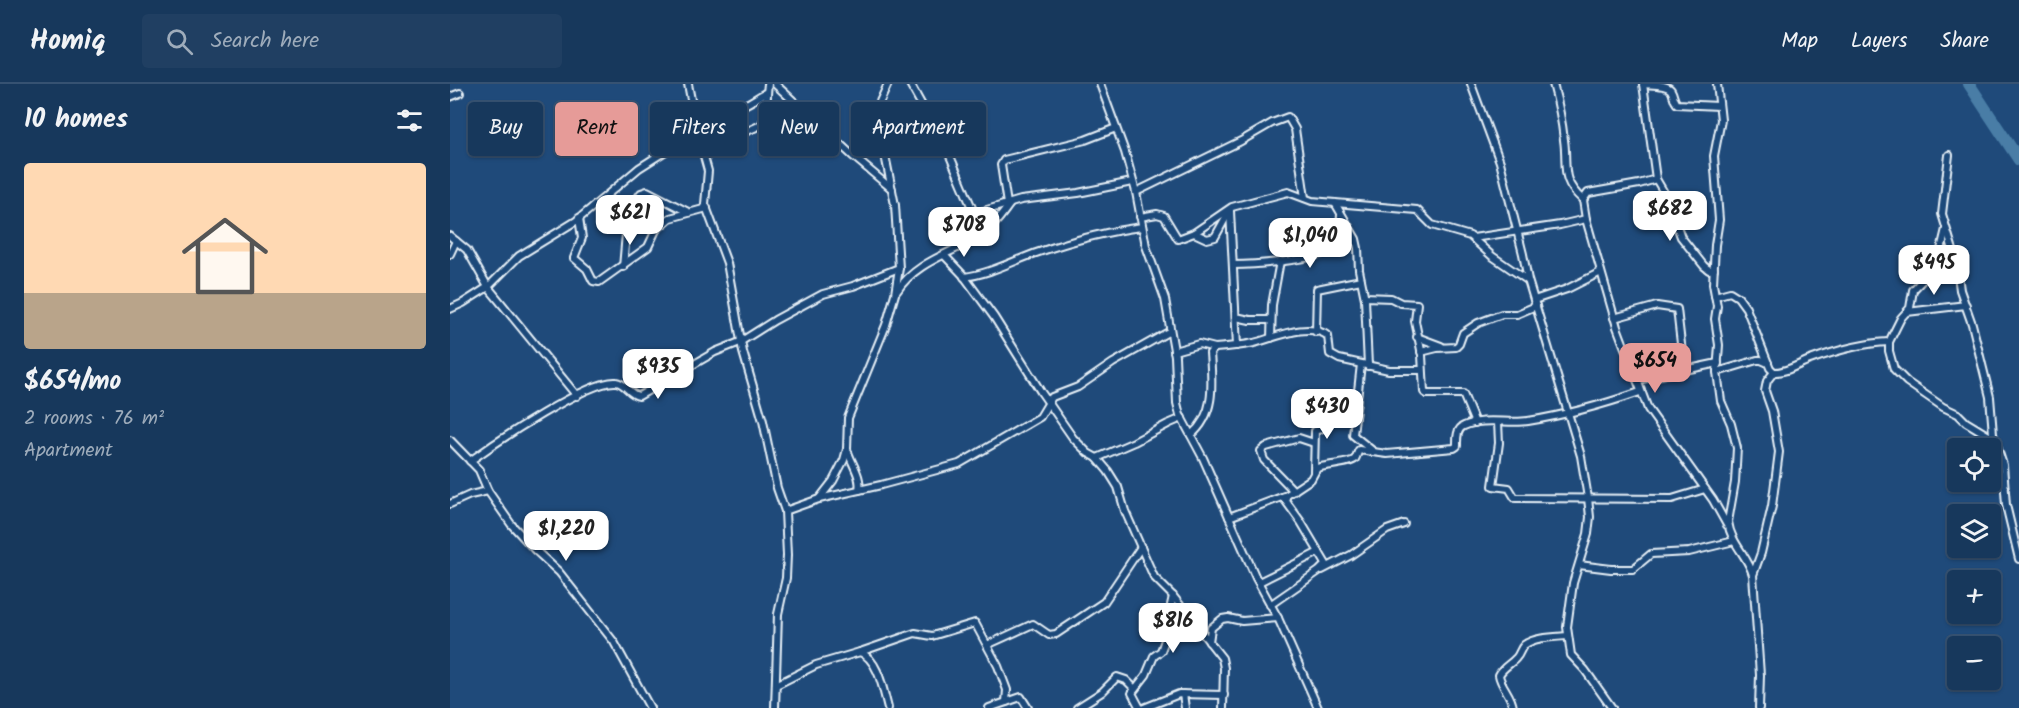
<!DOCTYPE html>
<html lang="en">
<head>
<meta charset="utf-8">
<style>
	body { margin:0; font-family:Kalam,sans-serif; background:#203f62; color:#f1f3f6; height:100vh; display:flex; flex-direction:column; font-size:22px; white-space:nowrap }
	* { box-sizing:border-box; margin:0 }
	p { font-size:20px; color:#9eacbb }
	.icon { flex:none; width:33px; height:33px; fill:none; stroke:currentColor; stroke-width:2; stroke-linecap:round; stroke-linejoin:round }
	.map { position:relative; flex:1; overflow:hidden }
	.details { display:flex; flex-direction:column; background:#17385c; width:450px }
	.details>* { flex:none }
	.hud { position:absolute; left:18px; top:18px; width:570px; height:54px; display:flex; gap:12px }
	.buttons { position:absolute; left:1497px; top:354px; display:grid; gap:12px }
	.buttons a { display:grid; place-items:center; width:54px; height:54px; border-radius:6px; background:#17385c; box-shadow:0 2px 4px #0004,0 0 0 2px #365272; font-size:30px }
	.price { position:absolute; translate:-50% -51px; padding:0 14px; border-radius:12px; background:#fff; color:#222; font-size:20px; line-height:39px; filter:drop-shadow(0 2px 3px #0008) }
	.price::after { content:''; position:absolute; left:50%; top:36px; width:18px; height:14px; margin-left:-9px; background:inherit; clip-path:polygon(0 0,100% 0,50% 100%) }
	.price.selected { background:#e69b98; color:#111 }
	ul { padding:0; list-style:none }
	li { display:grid; align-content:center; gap:12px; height:318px; padding:0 24px }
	li span { display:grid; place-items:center; height:186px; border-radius:6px; color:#555 }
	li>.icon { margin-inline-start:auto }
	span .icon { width:108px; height:108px; fill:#fffc; stroke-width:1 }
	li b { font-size:26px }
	h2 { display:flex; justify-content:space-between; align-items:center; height:72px; padding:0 24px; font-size:26px }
	.tag { padding:0 21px; border-radius:6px; background:#17385c; box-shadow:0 2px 4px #0004,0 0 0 2px #365272; font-size:21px; line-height:54px }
	.tag.selected { background:#e69b98; color:#111 }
	header { display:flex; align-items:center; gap:36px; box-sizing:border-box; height:84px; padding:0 30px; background:#17385c; border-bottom:2px solid #365272 }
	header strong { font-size:28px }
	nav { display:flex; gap:33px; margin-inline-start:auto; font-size:21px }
	.search { width:420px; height:54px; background:#203f62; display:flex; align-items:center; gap:15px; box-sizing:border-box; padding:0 21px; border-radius:6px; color:#9eacbb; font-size:22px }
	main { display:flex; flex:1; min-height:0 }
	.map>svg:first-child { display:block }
</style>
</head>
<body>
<header>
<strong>Homiq</strong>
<div class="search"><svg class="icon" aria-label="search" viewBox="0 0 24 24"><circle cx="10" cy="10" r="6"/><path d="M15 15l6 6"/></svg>Search here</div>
<nav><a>Map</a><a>Layers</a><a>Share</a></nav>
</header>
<main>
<section class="details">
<h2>10 homes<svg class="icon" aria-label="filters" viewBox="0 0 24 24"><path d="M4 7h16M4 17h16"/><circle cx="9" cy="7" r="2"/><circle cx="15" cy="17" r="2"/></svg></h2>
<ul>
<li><span style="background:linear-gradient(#ffd9b3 70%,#b9a48a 0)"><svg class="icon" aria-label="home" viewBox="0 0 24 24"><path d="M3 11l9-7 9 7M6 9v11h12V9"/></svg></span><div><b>$654/mo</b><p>2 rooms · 76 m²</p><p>Apartment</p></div></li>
</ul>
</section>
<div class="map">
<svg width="1569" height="624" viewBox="0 0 1569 624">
	<rect width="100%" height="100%" fill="#1f4a7a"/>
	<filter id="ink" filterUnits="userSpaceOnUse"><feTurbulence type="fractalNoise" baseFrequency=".0167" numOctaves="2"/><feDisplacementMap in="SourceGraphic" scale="12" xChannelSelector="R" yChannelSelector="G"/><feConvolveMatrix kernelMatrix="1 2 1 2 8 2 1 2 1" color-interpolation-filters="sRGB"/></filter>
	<g filter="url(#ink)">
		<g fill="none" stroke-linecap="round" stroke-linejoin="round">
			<path stroke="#487da6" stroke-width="12" d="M1519 0 1569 76"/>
			<g stroke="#e8f1f8" stroke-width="10">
				<g id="street">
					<path d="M238 0 247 47 258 87 255 120 277 179 293 268 313 337 327 404 335 427 337 471 336 494 328 530 325 624"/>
					<path d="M325 0 404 73 442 105"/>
					<path d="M460 0 500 72 533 150"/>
					<path d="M650 0 675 68 686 108 696 162 715 215 725 272 727 319 730 331 753 374 806 494 828 534 868 624"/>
					<path d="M1021 0 1050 78 1073 170 1078 196 1131 372 1138 414 1140 433 1138 450 1123 499 1117 543 1121 571 1135 586 1162 624"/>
					<path d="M1103 0C1108 18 1112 37 1114 56 1118 82 1109 95 1133 116"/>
					<path d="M1193 0 1206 95 1189 100 1138 109 1133 116 1136 135 1167 243 1198 325 1263 416 1277 441"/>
					<path d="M1193 0C1201 1 1217 0 1221 6 1224 11 1223 15 1227 20L1269 22"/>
					<path d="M1267 0 1271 36 1264 72 1269 136 1265 161 1263 200 1267 222 1265 235 1269 261 1267 288 1271 317 1281 340 1287 364 1285 398 1278 438C1281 460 1298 472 1303 491L1310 591 1309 624"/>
					<path d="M0 13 10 9"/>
					<path d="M252 67 311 41C318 33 316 12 318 0"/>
					<path d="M1499 71 1492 130 1506 176 1510 206 1522 240 1540 313 1543 350 1553 381 1556 421 1569 475"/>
					<path d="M1206 95 1216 112 1231 153 1254 182 1259 186 1264 185"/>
					<path d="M686 108 791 57 822 39 838 33 845 45 855 114"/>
					<path d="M885 119 906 155 908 164 909 186 915 215 918 282"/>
					<path d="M557 120 551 81 554 76 635 56 666 44"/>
					<path d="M780 127 787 262"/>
					<path d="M523 130 571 116 628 109 682 98"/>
					<path d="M690 133 707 130 714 132 728 155 744 149 782 123 838 108 862 117 967 126 982 141 1020 152 1042 172 1077 196"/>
					<path d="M129 134 132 154 124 174 137 185 143 197 149 198 198 163 206 146 220 134 257 124"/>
					<path d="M1496 145 1489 174 1481 187 1463 206 1460 224 1451 234 1439 258V267L1444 285 1457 298 1493 323 1508 330 1516 338 1544 355"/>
					<path d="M744 149 757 155 765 153 780 126"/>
					<path d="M0 152 17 166 38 203 127 312"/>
					<path d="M1023 154 1110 141 1136 135"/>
					<path d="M0 170 6 157"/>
					<path d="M494 171 513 191 544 233 591 308 623 354 638 369 647 374 658 387 668 403 675 427 704 493 723 512 772 574 774 584 773 624"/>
					<path d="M783 181C801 181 873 176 884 163 891 154 890 141 891 131"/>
					<path d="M173 183 178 128 191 109 197 107 238 128"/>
					<path d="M514 193C540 190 565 176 589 168 621 157 659 147 692 143"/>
					<path d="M447 207C468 175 506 169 536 148 546 140 553 129 560 120"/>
					<path d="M1265 212 1280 208 1288 213 1296 224 1320 284 1324 288C1336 289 1348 280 1360 276 1385 267 1413 259 1439 258"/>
					<path d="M915 213 941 214 951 219 967 220 965 237 972 271 974 308 977 310H1013L1025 339"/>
					<path d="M1084 216 1117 205 1151 188"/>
					<path d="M0 225 13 219 38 203 69 172 126 137 189 84 247 47 270 27C288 28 302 16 317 8"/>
					<path d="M1457 228 1516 221"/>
					<path d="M786 233 800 236H821"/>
					<path d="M1164 234 1207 222 1227 225 1234 286"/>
					<path d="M866 248 867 205 911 196"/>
					<path d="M967 253 991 262"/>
					<path d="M821 254 822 221 830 177"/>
					<path d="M724 267 749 260 765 264"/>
					<path d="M971 268 987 264 1006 263 1009 260 1013 249 1028 239 1052 230H1067L1086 222"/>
					<path d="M911 280 903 351 924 368"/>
					<path d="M1267 288 1307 276H1311L1318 279"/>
					<path d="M1187 296 1268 279"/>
					<path d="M1048 338 1049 359 1043 402 1059 404 1065 414 1222 415 1255 405"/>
					<path d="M741 351C766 330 762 299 760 269L765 264C778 263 790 262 804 259 824 254 859 237 878 252L880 270 889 275 939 286H972"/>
					<path d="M0 356 29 386 38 407 61 440 85 466 109 488 164 558 200 624"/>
					<path d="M397 365C401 379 412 392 409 406"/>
					<path d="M647 374 684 358 718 340 732 334"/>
					<path d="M20 377C45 359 138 296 166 298 176 299 179 311 189 312L265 268 290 258 325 236 373 210 403 202 449 184"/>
					<path d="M864 387 865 347 875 343 878 333 904 334"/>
					<path d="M844 407 814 376 811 367 816 363 849 354 864 359"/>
					<path d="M369 415 383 397 394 376 397 365 398 334 436 241 445 210 449 184 445 121 427 31 428 22 438 0"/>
					<path d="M0 420 20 411 38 407"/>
					<path d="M335 427 369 415 431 401 509 380 590 333 602 313 628 303 663 279 720 247"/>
					<path d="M779 433 837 411"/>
					<path d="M1129 481 1161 485H1183L1201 470 1239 468 1284 457"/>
					<path d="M872 486 901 471 937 446 954 440"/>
					<path d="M1303 491 1311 469 1322 422 1329 368 1322 327 1315 307 1317 297 1324 288"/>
					<path d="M809 498 869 468"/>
					<path d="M820 521 869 487 876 480 851 438 835 416 837 411 861 395 867 384C875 381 900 380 905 375 907 372 907 369 909 366L937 370 1004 364 1007 362C1007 356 1006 345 1014 342 1033 333 1058 340 1078 337 1116 331 1155 320 1190 308"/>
					<path d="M759 558 761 544 772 535 778 534 792 537 828 534"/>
					<path d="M537 561 583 540 599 551 606 550 654 518 691 463"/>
					<path d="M410 568 465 549 482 552 525 539 548 582 557 606 556 618"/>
					<path d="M326 601 366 581 410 568C429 576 433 606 438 624"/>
					<path d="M733 610 735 624"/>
					<path d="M539 624 571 613 578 624"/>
					<path d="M627 624 652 608 667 593 676 596 684 604"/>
					<path d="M690 624 682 609 696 591 704 572 711 567 719 545 727 535 721 521 723 512"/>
					<path d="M694 624 729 610 774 611"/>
					<path d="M1063 624C1062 611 1051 603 1049 591 1053 583 1061 580 1066 574 1070 570 1070 565 1074 561 1085 553 1104 553 1117 552"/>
				</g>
			</g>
			<use href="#street" stroke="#1f4a7a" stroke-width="6"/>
		</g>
	</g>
</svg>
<div class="buttons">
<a><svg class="icon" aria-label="locate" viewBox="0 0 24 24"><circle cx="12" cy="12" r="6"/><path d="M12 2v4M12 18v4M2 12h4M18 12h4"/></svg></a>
<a><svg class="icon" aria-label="layers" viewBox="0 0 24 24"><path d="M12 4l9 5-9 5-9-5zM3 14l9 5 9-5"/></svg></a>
<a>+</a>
<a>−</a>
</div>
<b class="price" style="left:1220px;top:158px">$682</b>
<b class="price" style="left:180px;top:162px">$621</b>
<b class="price" style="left:514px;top:174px">$708</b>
<b class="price" style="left:860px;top:185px">$1,040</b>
<b class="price" style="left:1484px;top:212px">$495</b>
<b class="price selected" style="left:1205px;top:310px">$654</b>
<b class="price" style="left:208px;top:316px">$935</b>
<b class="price" style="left:877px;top:356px">$430</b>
<b class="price" style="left:116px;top:478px">$1,220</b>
<b class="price" style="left:723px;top:570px">$816</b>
<div class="hud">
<a class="tag">Buy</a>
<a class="tag selected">Rent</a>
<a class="tag">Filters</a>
<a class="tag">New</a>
<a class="tag">Apartment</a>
</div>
</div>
</main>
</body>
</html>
